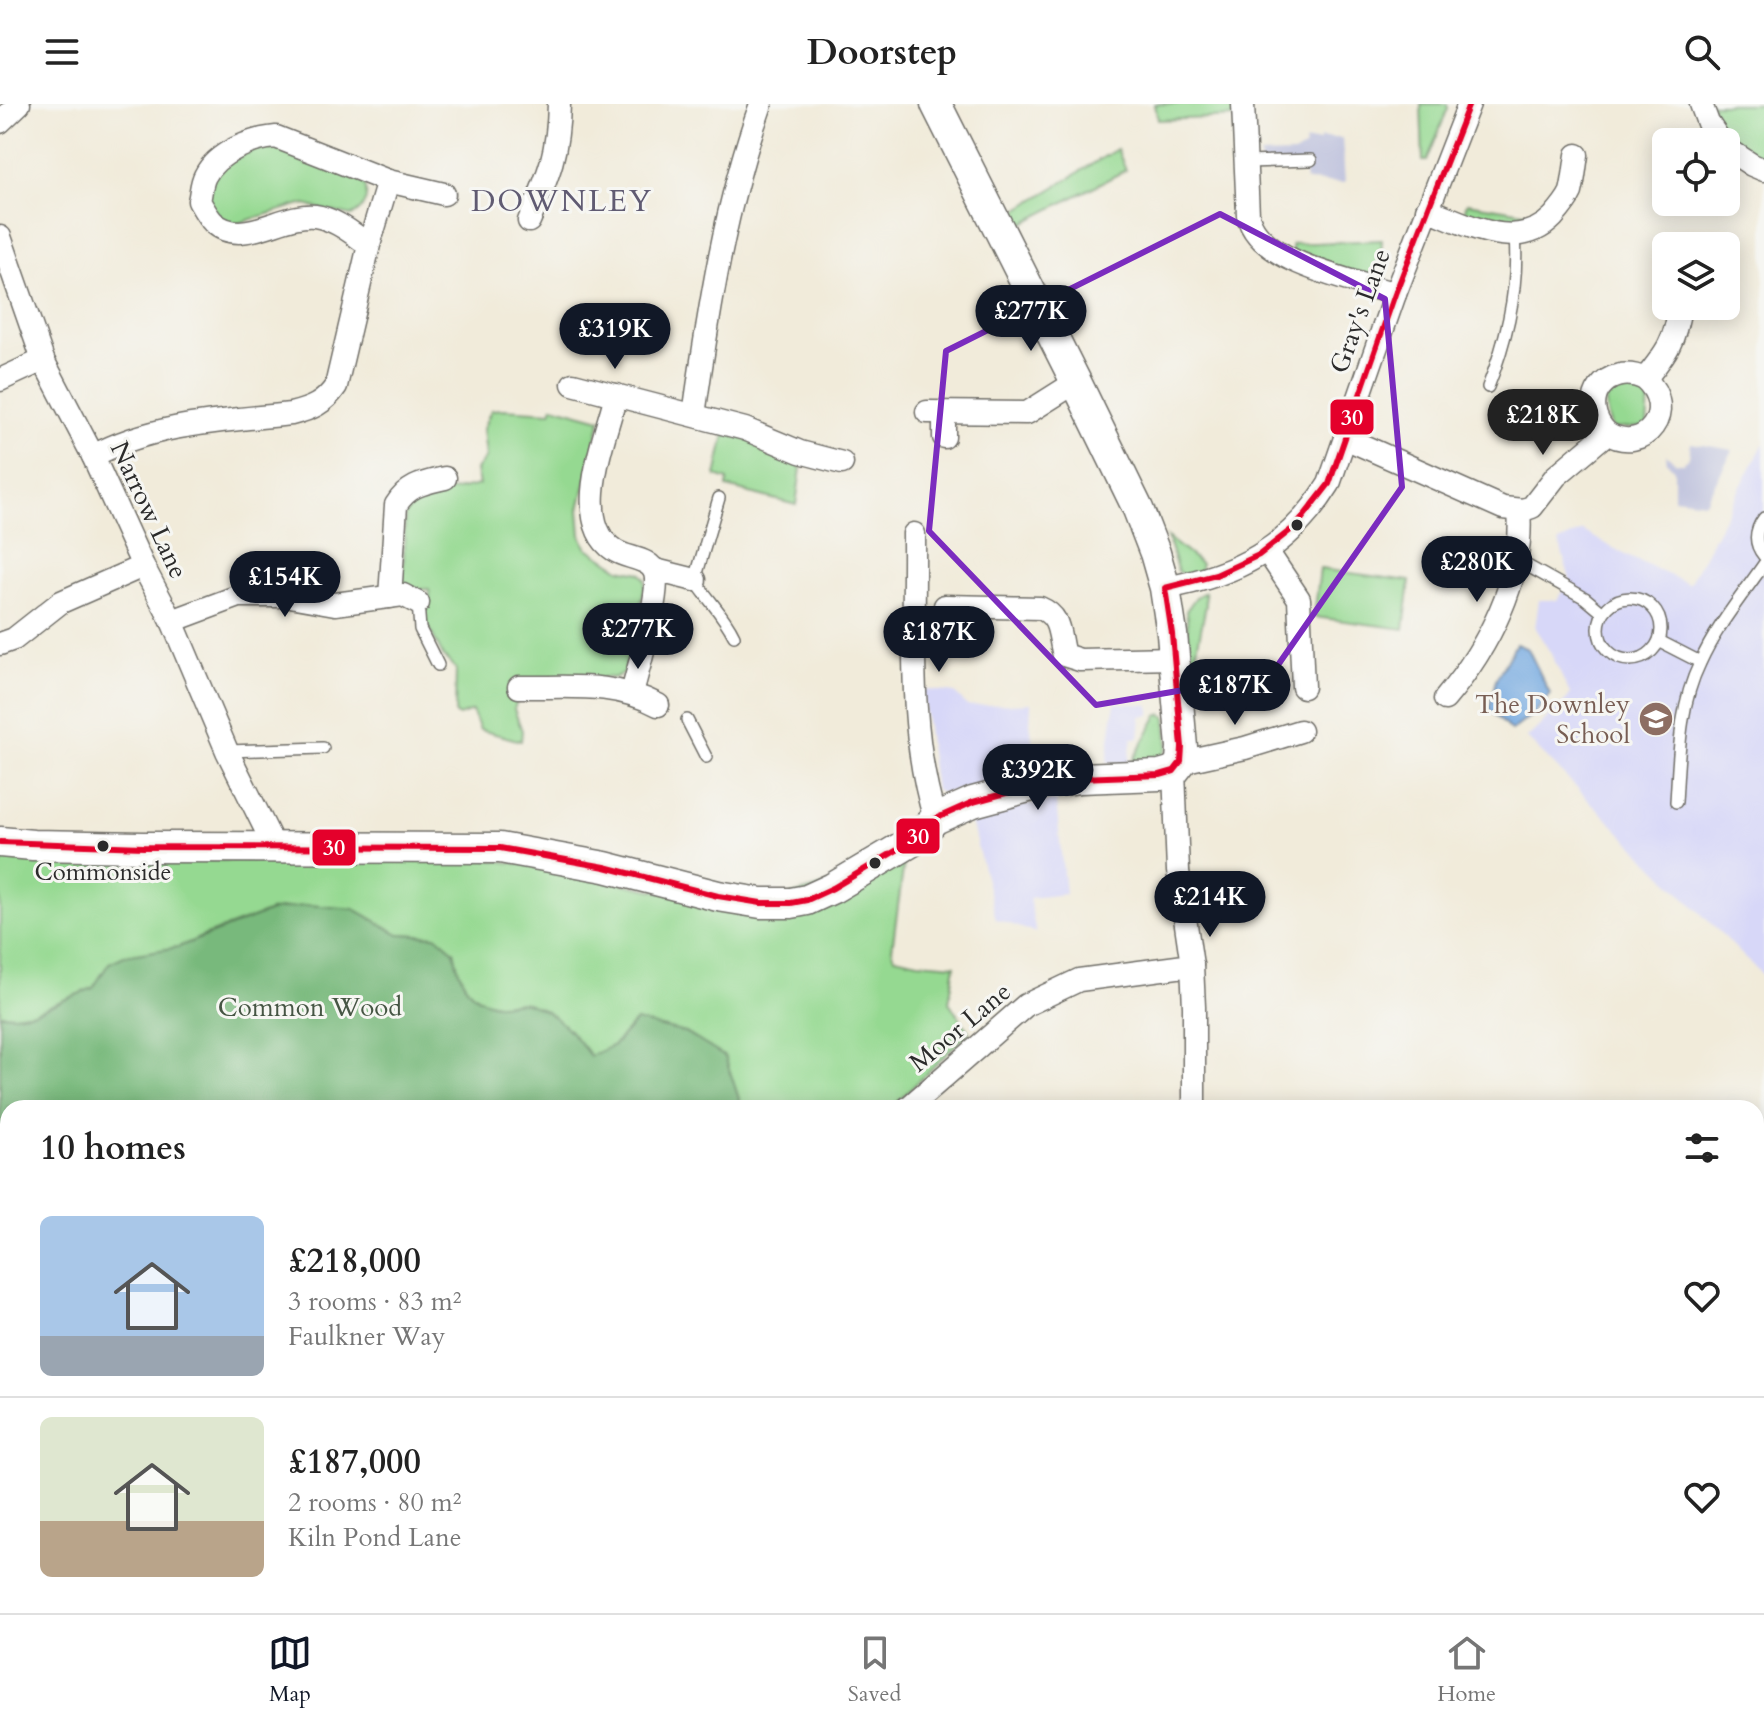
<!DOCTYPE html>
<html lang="en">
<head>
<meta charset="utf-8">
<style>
	body { margin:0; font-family:Cardo,serif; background:#f6f6f6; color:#222; height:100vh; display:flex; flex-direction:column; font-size:30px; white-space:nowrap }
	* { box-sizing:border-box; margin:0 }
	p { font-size:26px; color:#767676 }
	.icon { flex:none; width:44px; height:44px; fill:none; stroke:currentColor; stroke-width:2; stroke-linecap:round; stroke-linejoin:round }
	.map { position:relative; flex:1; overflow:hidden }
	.panel { position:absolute; left:0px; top:996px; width:1764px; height:514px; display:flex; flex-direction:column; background:#fff; border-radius:24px 24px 0 0; box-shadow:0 4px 20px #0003 }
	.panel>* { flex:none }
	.fabs { position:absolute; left:1652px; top:24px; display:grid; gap:16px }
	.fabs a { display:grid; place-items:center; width:88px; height:88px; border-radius:12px; background:#fff; box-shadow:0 4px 20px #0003; font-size:40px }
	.price { position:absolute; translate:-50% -68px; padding:0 18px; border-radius:28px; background:#111827; color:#fff; font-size:26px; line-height:52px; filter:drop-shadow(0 2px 4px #0008) }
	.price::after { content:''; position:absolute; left:50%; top:48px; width:24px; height:18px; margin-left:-12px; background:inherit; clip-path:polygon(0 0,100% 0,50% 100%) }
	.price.selected { background:#222; color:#fff }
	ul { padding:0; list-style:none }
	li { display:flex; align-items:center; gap:24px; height:200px; padding:0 40px }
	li+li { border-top:2px solid #e0e0e0 }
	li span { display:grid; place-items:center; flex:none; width:224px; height:160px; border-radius:12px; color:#555 }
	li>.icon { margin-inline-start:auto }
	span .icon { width:96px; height:96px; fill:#fffc; stroke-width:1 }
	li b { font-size:34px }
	h2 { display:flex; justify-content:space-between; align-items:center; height:96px; padding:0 40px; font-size:34px }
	header { display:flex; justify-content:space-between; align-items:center; height:104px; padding:0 40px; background:#fff; font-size:36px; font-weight:700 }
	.tab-bar { display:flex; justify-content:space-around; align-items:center; height:112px; border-top:2px solid #e0e0e0; background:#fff; font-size:22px; color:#767676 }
	.tab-bar a { display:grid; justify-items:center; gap:4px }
	.tab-bar .selected { color:#111827 }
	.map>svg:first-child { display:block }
</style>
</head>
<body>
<header><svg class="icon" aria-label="menu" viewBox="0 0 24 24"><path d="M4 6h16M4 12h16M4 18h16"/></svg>Doorstep<svg class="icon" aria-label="search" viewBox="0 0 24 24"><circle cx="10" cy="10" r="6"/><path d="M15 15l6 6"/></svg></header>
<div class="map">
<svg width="1764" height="1509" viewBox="0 0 1764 1509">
	<rect width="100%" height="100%" fill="#f6f6f2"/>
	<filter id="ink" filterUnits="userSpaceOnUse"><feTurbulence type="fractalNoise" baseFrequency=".0125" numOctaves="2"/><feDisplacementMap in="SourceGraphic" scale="16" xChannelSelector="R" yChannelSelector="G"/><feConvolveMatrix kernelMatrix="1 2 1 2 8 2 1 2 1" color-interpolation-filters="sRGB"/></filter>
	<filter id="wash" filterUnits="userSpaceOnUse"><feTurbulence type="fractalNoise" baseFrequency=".006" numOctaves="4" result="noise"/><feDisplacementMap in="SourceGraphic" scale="32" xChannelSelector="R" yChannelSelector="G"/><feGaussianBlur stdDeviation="1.8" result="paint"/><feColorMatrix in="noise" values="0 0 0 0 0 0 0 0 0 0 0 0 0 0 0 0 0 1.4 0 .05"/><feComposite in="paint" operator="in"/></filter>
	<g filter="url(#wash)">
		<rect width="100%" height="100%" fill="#f1ebda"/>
		<g fill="#d7d7f8">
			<path d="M1764 339V873L1527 634 1567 596 1570 590 1550 548 1535 524 1539 496H1557L1570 475 1559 438 1583 427 1631 454 1689 480Z"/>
			<path d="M922 585 955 589 967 602 1031 599 1030 619 1037 670 974 684 942 689 935 686Z"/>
			<path d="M1115 599 1150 601V611L1141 612 1139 634H1132L1128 660 1107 658Z"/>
			<path d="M1056 696 1065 790 1029 794 1036 829 996 815 970 714 1012 703Z"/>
		</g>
		<g fill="#bfc2dd">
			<path d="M1320 34H1342L1345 79 1306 77 1305 70 1299 64 1262 65 1260 51 1294 50 1304 44 1306 38 1320 37Z"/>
			<path d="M1691 339 1733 346 1705 398 1674 394V366L1667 358 1666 350 1676 359H1683L1689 353Z"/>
		</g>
		<g fill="#95d991" stroke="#60825e" stroke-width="2">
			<path d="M1155 0H1234L1237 13 1158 16Z"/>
			<path d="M1421 0H1447L1448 4 1427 57H1423Z"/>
			<path d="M1711 0H1764V58L1722 28Z"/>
			<path d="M267 39 364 77C369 92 367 104 351 112L301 100 239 119H227L206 101 212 66Z"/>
			<path d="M1117 45 1126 66 1014 124V108Z"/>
			<path d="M1467 99 1548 112 1511 125 1464 109Z"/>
			<path d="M1382 136 1381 154 1370 174 1292 150V140Z"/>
			<path d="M1628 282 1637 284 1649 293 1647 323 1612 325C1604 304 1599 287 1628 282Z"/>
			<path d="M553 302 601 315 579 405 581 431 586 443 620 465 640 469 645 475V481L625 568 614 574 602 573 601 576 520 589 514 605 522 627 521 637 480 626 472 607 459 612 455 610 456 565 443 552 423 512 430 493 429 485 410 486 403 480 405 412 407 406 414 398 424 393 479 381 476 366 486 353 483 325 491 306 503 305 551 308Z"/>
			<path d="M725 330C751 336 784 343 801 364L796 401 727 383 728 376 716 372Z"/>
			<path d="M1167 433 1201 460V468L1184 471 1178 468Z"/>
			<path d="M1320 465 1410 477 1404 525 1314 513Z"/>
			<path d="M1205 488 1206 501 1193 565 1186 507 1196 493Z"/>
			<path d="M1162 610 1166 613C1170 649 1171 656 1132 658L1158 611Z"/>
			<path d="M0 752 69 757 482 755 537 762 743 805 904 759 892 845 895 853 918 858 955 861 949 898 969 928 891 1004H742L725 953 636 917 614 941 590 952C573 930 556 910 529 900 519 896 507 901 497 900 467 896 459 874 454 847L436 832 399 830 354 805 273 806 203 832 93 884 35 908 14 911 0 910Z"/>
			<path d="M1756 1112 1764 1116V1509H1287V1502H1756Z"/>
			<path d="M667 1502H817L819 1509H666Z"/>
		</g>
		<path fill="#78b97b" stroke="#527253" stroke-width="2" d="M310 801 354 805 399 830 436 832 454 847C459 874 467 896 497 900 508 901 519 896 529 900 557 909 573 929 590 952L614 941 636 917 686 929 725 953 742 1004H8V1502H667L666 1509H0V910L14 911 35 908 93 884 109 859 124 852 178 843 273 806Z"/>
		<path fill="#73a8e0" stroke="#4f6a86" stroke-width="2" d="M1516 540 1528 545 1550 590 1535 609 1511 627 1489 605 1496 575Z"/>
	</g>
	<g filter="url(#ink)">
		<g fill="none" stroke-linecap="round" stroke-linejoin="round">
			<g stroke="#706e68" stroke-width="14">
				<g id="lane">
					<path d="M1247 58 1311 56"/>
					<path d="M1488 283C1507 235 1519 184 1515 132"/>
					<path d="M719 394 695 476C708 496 724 511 734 532"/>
					<path d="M1764 414C1754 427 1754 440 1764 452"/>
					<path d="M1517 456 1585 494 1603 509"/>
					<circle cx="1630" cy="525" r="31"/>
					<path d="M418 499 420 525 438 561"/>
					<path d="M1659 537 1700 558"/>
					<path d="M687 616 706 653"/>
					<path d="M228 647 323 644"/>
					<path d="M1676 698C1679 651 1679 602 1700 559 1716 523 1742 492 1764 460"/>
				</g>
			</g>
			<g stroke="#706e68" stroke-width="25">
				<g id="street">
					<path d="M1243 0 1248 111C1257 159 1354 176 1395 190"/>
					<path d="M1701 0 1708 19 1721 38"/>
					<path d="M0 18 19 0"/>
					<path d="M1726 44 1752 61 1764 66"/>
					<path d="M388 77 444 90"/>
					<path d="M1427 105C1467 120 1517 150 1553 113 1560 105 1567 97 1571 88 1574 76 1575 63 1577 51"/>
					<path d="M529 117C548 72 558 51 559 0"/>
					<path d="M0 133 43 256 93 352 143 462 172 517 227 647 275 744"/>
					<path d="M0 276 43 256"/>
					<path d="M573 280 745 325 800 348 842 359"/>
					<path d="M616 291C606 332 570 417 614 446 626 455 650 453 655 469 661 489 638 565 632 589"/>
					<path d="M927 308 1027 309 1076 278"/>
					<path d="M944 309V333"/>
					<path d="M694 311C709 205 725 101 761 0"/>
					<path d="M1607 329C1645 352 1679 306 1645 275"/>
					<path d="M1345 334 1503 404 1523 406 1532 403 1556 372 1607 329C1576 298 1606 257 1645 275 1667 248 1675 237 1680 202"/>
					<path d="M93 352C154 319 223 317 291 310 311 305 324 300 336 282L369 141 388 77 276 33C252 35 217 48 205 72 201 79 201 90 199 97 203 104 208 113 213 118 242 145 282 108 315 112 336 115 353 130 369 141"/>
					<path d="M914 430C915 524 907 624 935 715"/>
					<path d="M1267 447 1299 495 1303 583"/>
					<path d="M655 466 695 476"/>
					<path d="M1165 484C1238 471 1289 444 1329 380L1395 190 1469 0"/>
					<path d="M390 493 396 401C408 381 424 379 445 374"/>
					<path d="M945 502 1040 504C1062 513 1058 531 1064 551L1080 556 1174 554"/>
					<path d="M172 517 239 492H290L335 500 403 491 418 499"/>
					<path d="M0 540 14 535 61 498 143 462"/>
					<path d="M519 583C567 584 613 577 658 601"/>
					<path d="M1445 595C1488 544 1525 474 1519 406"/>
					<path d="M1181 658 1245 644 1300 627"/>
					<path d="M1174 667 1178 767 1192 861 1194 903V1004"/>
					<path d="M908 1004 1026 901 1079 876 1192 861"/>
					<path d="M1269 1509 1270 1502"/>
				</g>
			</g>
			<g stroke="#706e68" stroke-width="33">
				<path id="secondary" d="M0 738 33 741 143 743 500 744 605 763 718 792 761 799H791L807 796 833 784 914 736 935 715 973 698 1043 679 1080 674 1160 671 1174 667 1181 658 1182 643 1172 530 1165 484 1155 449 1138 405 1076 278 936 0"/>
			</g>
			<use href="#lane" stroke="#fff" stroke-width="11"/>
			<use href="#street" stroke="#fff" stroke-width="22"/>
			<use href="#secondary" stroke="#fff" stroke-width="30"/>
			<g stroke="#f6f6f2" stroke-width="12">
				<path id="bus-1" d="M0 738 143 743 500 744 605 763 718 792 761 799H791L807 796 833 784 914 736 935 715 973 698 1043 679 1080 674 1160 671 1174 667 1181 658 1182 643 1172 530 1165 484 1216 471 1259 451 1297 421 1329 380 1395 190 1469 0"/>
			</g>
			<use href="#bus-1" stroke="#e4002b" stroke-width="6"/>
		</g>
	</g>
	<path fill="none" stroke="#7b2cbf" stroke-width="6" stroke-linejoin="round" d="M1220 110 1385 195 1402 383 1271 571 1096 601 929 427 946 247Z"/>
	<defs>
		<g id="school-disc" transform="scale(1.8)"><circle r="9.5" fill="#8d6e63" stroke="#f6f6f2"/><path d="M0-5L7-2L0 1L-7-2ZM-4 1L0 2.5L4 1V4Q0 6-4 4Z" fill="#fff"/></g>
	</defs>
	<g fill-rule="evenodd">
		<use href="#school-disc" x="1656" y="615"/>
	</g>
	<g fill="#2b2b2b" stroke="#f6f6f2" stroke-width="3">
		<circle cx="1297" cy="421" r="7"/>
		<circle cx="103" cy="742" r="7"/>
		<circle cx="875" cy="759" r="7"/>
	</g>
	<g text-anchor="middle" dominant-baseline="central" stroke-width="6" stroke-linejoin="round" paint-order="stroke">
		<g font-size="24" fill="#2b2b2b" stroke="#f6f6f2">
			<text x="103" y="768">Commonside</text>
		</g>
		<g font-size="26" fill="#2b2b2b" stroke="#f6f6f2">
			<text transform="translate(1360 207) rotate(-70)">Gray's Lane</text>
			<text transform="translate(149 406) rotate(65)">Narrow Lane</text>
			<text transform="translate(960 923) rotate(-40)">Moor Lane</text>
		</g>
		<g font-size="26" fill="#785e54" stroke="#f6f6f2" text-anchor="end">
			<text x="1630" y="600">The Downley<tspan x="1630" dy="30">School</tspan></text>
		</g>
		<g font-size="26" fill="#465644" stroke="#f6f6f2">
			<text x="310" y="903">Common Wood</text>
		</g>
		<g font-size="30" letter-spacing="2" fill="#605b72" stroke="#f6f6f2">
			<text x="562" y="97">DOWNLEY</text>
		</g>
	</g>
	<g stroke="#f6f6f2" stroke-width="3">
		<rect x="1329" y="294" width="46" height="38" rx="8" fill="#e4002b"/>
		<rect x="895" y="713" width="46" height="38" rx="8" fill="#e4002b"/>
		<rect x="311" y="724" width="46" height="39" rx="8" fill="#e4002b"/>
	</g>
	<g font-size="22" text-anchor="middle" font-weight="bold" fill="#fff">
		<text x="1352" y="321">30</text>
		<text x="918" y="740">30</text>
		<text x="334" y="751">30</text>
	</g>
</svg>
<div class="fabs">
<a><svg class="icon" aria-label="locate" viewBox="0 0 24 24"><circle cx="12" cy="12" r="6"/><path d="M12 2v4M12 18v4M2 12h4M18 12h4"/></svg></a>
<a><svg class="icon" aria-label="layers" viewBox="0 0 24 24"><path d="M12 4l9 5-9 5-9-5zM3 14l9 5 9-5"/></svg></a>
</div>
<b class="price" style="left:1031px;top:249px">£277K</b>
<b class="price" style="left:615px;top:267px">£319K</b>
<b class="price selected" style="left:1543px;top:353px">£218K</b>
<b class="price" style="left:1477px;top:500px">£280K</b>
<b class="price" style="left:285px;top:515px">£154K</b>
<b class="price" style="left:638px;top:567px">£277K</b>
<b class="price" style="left:939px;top:570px">£187K</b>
<b class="price" style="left:1235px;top:623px">£187K</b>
<b class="price" style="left:1038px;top:708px">£392K</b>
<b class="price" style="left:1210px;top:835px">£214K</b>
<section class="panel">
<h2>10 homes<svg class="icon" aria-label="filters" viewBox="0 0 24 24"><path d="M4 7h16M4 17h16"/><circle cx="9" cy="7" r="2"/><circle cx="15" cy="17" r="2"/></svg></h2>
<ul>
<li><span style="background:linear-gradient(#a9c7e8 75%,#9aa5b1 0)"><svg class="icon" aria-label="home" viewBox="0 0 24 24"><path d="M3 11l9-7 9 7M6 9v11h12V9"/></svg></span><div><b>£218,000</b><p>3 rooms · 83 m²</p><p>Faulkner Way</p></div><svg class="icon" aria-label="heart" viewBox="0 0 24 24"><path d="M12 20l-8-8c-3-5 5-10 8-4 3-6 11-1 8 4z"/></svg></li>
<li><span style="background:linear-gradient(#dfe7d0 65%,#b9a48a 0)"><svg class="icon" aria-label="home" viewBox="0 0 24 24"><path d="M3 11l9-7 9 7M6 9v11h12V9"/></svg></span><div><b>£187,000</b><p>2 rooms · 80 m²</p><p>Kiln Pond Lane</p></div><svg class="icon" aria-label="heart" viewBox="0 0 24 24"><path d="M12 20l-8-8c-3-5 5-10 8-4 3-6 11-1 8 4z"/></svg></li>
</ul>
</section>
</div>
<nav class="tab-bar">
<a class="selected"><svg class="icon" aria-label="map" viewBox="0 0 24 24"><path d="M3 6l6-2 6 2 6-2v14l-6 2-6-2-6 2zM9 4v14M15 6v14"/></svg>Map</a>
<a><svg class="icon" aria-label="saved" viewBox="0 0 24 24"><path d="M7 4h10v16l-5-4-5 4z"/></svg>Saved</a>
<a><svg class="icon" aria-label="home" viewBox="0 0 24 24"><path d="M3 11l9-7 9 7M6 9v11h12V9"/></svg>Home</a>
</nav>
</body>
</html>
